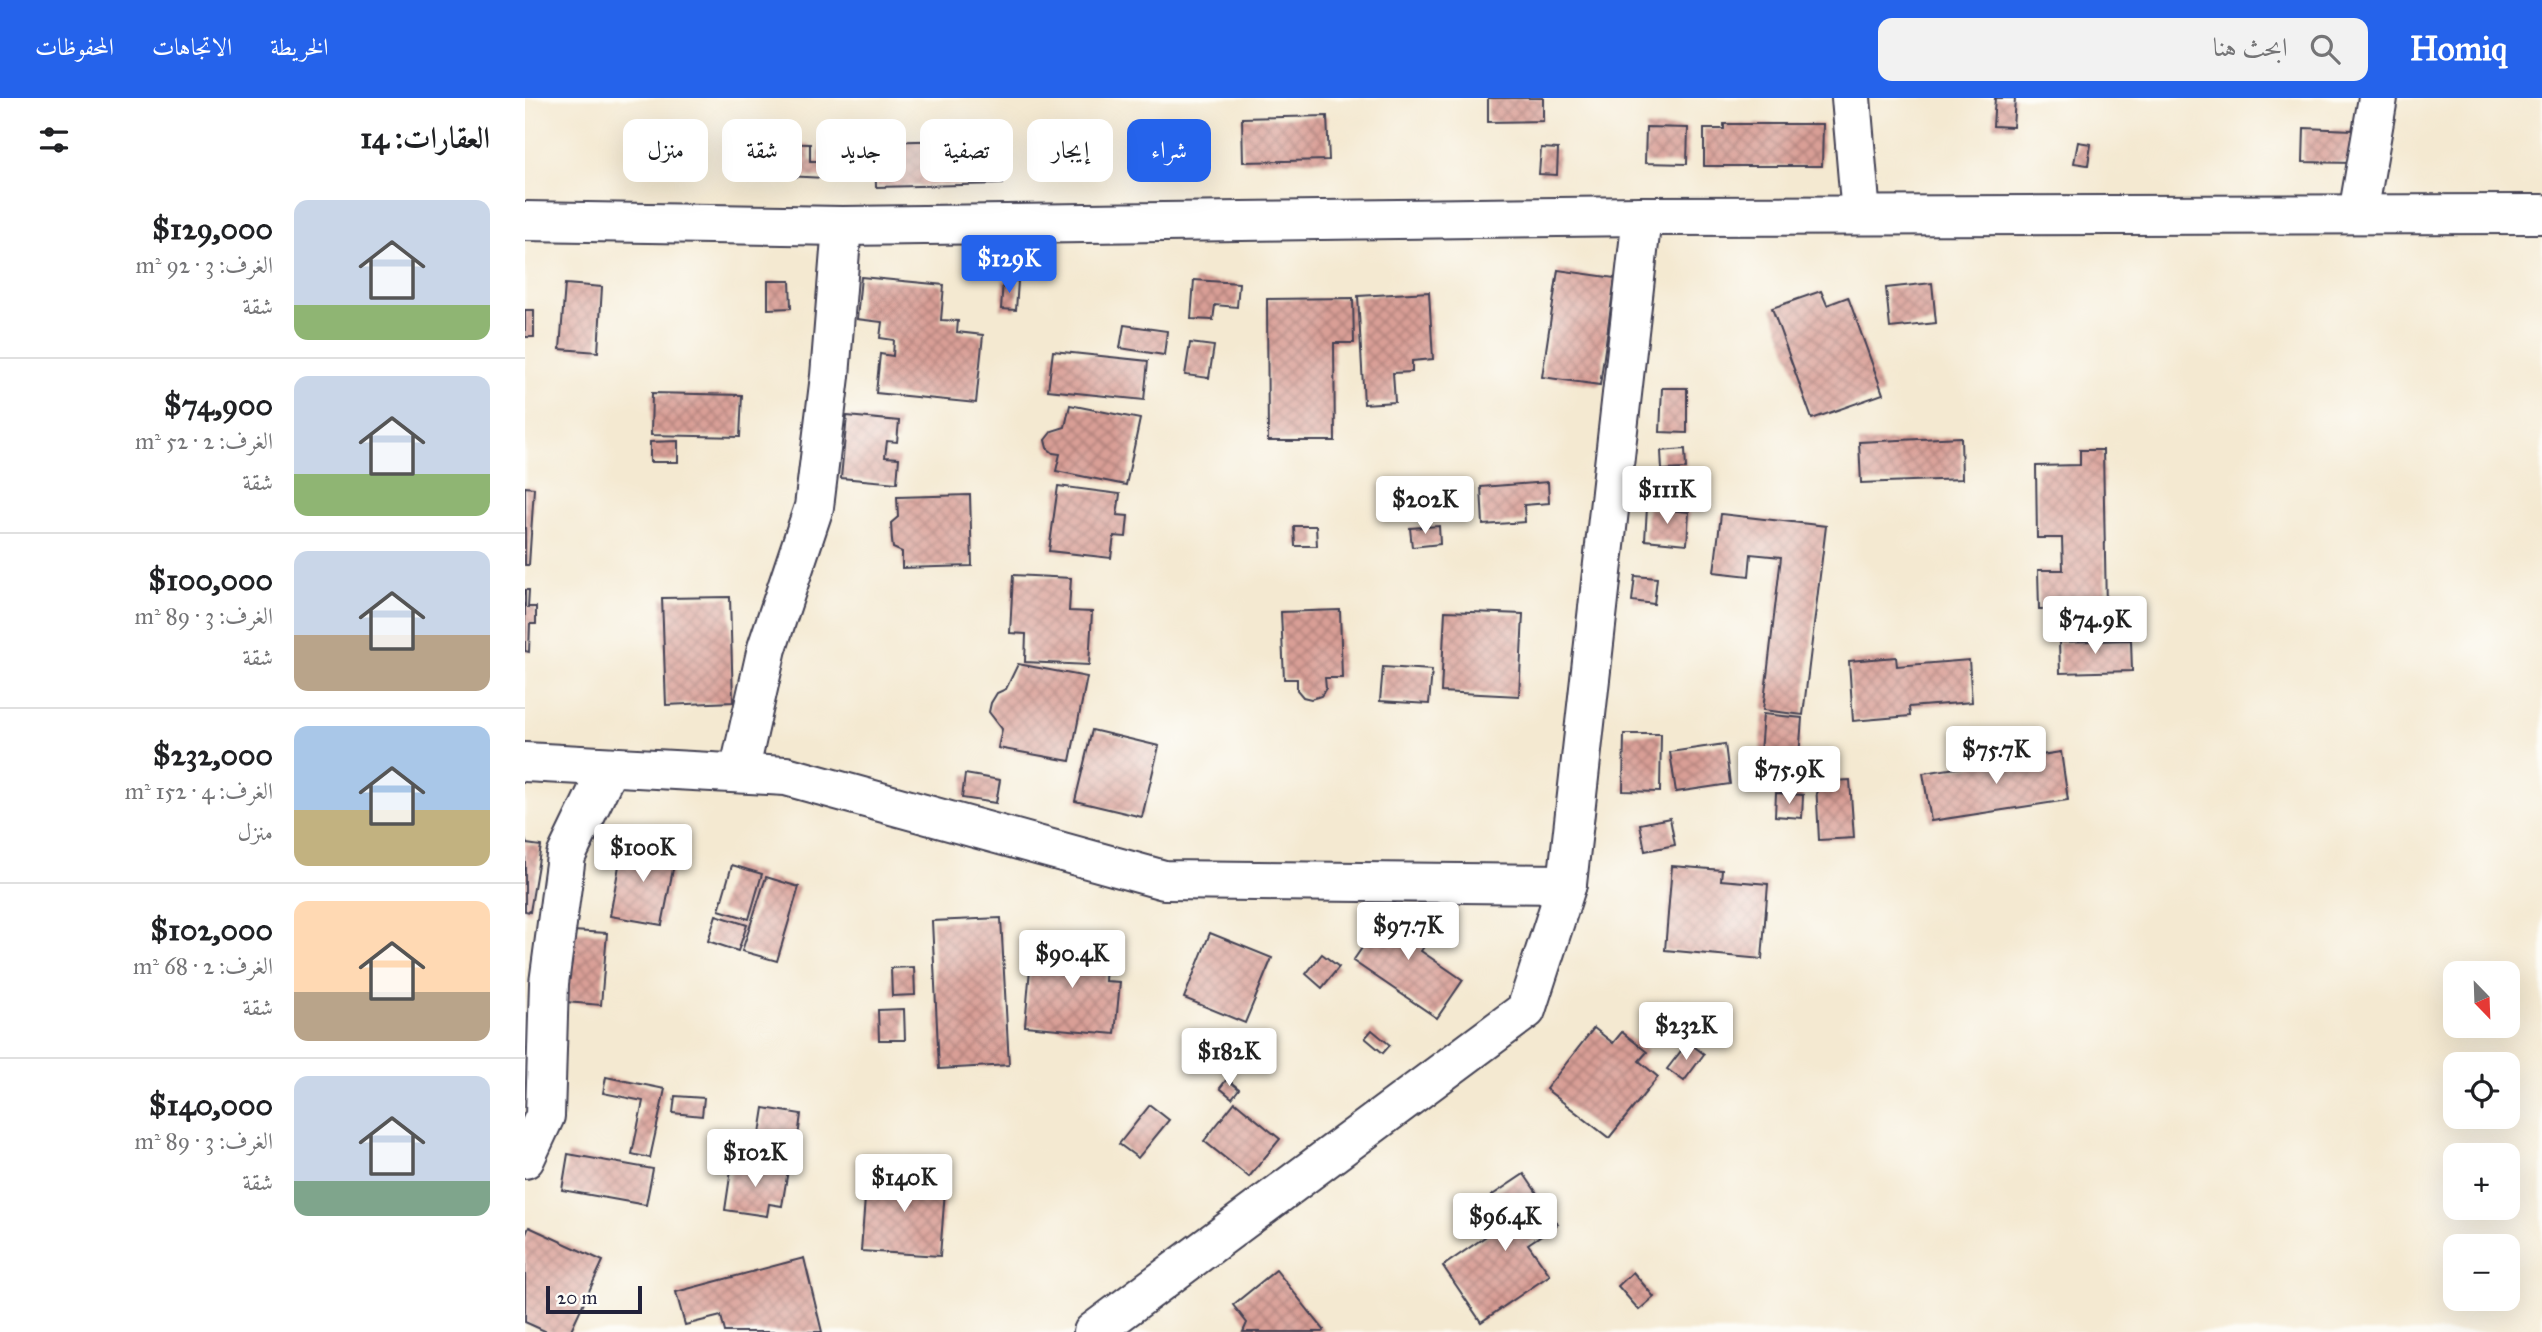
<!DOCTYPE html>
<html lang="ar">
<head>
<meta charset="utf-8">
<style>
	body { margin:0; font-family:"IM FELL Great Primer",Amiri,serif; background:#f2f2f2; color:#202124; direction:rtl; height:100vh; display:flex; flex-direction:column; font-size:26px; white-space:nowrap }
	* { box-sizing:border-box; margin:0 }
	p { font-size:23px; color:#757577 }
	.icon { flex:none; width:38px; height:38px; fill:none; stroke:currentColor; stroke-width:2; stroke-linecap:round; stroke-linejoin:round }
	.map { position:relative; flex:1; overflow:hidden; direction:ltr }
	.side { display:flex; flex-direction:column; background:#fff; width:525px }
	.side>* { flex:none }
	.hud { position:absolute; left:21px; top:21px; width:665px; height:63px; direction:rtl; display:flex; gap:14px }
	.needle { width:46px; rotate:157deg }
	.tools { position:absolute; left:1918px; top:863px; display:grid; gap:14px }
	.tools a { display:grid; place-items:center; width:77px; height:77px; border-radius:14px; background:#fff; box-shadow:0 7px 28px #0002; font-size:35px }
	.scale { position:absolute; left:21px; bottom:18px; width:96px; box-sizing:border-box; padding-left:7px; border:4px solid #22223b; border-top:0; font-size:19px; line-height:24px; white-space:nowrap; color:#22223b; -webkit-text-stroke:5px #fdfcf7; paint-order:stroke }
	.price { position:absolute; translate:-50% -60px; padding:0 16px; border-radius:7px; background:#fff; color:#222; font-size:23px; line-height:46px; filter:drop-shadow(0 2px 4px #0008) }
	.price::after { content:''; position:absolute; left:50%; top:42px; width:21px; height:16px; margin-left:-10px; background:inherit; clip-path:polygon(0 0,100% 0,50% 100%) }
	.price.active { background:#2563eb; color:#fff }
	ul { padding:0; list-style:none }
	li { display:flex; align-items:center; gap:21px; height:175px; padding:0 35px }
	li+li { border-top:2px solid #e0e0e0 }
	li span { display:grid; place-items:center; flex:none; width:196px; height:140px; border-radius:14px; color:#555 }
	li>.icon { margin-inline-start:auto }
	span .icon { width:84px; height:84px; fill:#fffc; stroke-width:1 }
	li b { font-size:30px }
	h2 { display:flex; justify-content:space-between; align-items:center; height:84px; padding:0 35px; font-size:30px }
	.chip { padding:0 24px; border-radius:14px; background:#fff; box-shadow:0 7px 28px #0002; font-size:24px; line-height:63px }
	.chip.active { background:#2563eb; color:#fff }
	header { display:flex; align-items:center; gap:42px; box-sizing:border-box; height:98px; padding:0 35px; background:#2563eb; color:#fff }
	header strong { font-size:33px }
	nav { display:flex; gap:38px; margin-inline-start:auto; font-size:24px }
	.search { width:490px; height:63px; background:#f2f2f2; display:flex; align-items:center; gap:18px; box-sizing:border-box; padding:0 24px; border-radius:14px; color:#757577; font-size:26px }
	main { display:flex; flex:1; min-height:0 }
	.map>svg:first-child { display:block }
</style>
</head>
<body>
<header>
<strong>Homiq</strong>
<div class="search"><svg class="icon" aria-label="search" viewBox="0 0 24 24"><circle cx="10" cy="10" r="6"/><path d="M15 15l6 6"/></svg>ابحث هنا</div>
<nav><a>الخريطة</a><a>الاتجاهات</a><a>المحفوظات</a></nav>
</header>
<main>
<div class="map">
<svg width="2017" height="1234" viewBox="0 0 2017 1234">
	<defs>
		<pattern id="building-cross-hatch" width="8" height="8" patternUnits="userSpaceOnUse" patternTransform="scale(1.75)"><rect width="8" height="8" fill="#d99f96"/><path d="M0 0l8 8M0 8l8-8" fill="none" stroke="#b0817c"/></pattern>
	</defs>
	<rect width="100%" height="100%" fill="#fdfcf7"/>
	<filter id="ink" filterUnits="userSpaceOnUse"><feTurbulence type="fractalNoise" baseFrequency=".0143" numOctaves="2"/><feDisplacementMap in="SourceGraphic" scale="14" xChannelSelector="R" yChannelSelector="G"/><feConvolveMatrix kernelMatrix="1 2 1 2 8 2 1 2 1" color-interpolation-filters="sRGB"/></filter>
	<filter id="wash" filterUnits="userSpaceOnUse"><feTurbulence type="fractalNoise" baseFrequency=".00686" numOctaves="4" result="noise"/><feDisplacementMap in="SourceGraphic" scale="28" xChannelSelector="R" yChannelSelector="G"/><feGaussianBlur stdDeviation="1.57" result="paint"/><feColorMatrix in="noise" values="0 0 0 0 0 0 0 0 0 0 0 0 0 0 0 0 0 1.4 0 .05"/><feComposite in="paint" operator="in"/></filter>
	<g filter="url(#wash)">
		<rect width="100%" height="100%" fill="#f4e9d1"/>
		<g id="blocks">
			<g fill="url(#building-cross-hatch)">
				<path d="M963 0H1018V23L963 24Z"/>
				<path d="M1470 0H1490L1488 29 1468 28Z"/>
				<path d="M802 18 804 62 718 64 717 20Z"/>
				<path d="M1199 26H1298L1297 68H1179V31H1199Z"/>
				<path d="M1121 29 1163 30 1162 66 1120 65Z"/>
				<path d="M1779 30 1828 32 1827 65 1778 64Z"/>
				<path d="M477 41 478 86 351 89 350 44Z"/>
				<path d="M295 43 321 44 319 81 242 77 244 45 285 46V63H293Z"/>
				<path d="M1553 44 1566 46 1563 67 1549 65Z"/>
				<path d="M1016 50 1033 51 1032 77 1014 76Z"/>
				<path d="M1033 172 1090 180 1075 287 1017 279Z"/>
				<path d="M336 179 419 187 416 222 433 223 432 234 458 237 451 305 351 295 355 256 368 258 369 242 355 240 357 224 332 221Z"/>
				<path d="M478 182 493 183 491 212 476 211Z"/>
				<path d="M669 182 714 185 712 209 690 207 688 222 666 221Z"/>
				<path d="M243 183H265L266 210 243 211Z"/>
				<path d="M1407 185 1411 225 1365 230 1361 190Z"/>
				<path d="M40 186 77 189 73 254 35 251Z"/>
				<path d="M1296 193 1302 207 1323 199 1358 296 1287 321 1247 210Z"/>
				<path d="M904 194 908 261 887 263V274L868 275 870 304 839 306 833 198Z"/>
				<path d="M828 200 829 245H809L810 343H743L742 201Z"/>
				<rect x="0" y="212" width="9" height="27"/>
				<path d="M599 227 642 233 639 257 595 250Z"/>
				<path d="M665 245 689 248 684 280 660 277Z"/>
				<path d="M528 253 623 263 619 302 523 292Z"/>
				<path d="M1137 290H1162V335L1135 334Z"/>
				<path d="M127 295 217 297 215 339 126 337Z"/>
				<path d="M545 307 615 321 601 387 531 373 535 356 528 355 522 350 520 342 527 333 540 329Z"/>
				<path d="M322 318 374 323 372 344 362 343 360 359 374 360 372 385 316 380Z"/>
				<path d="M1436 339 1437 381 1336 385 1334 344Z"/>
				<path d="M153 343V364H125V344Z"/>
				<path d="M1160 351 1161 371 1137 372 1136 353Z"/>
				<path d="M1555 352H1578L1581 510 1514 511 1513 472H1538L1537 440H1512L1511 368 1555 367Z"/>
				<path d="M1023 384 1024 405 999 407 1000 424 958 427 956 389Z"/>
				<path d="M533 388 595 396 592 417 603 418 601 439 589 438 586 460 524 453Z"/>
				<path d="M0 389 9 390 4 467H0Z"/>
				<path d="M445 397 447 468 377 470V454L368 450 367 443 366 425 373 419 372 399Z"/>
				<path d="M1122 410 1164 414 1162 446 1120 442Z"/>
				<path d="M1196 416 1301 428 1278 617 1238 612 1256 459 1226 456 1224 478 1189 474Z"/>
				<path d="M769 428H791L792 448H770Z"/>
				<path d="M914 428 915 446 887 449 885 430Z"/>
				<path d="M488 477 546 480 544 513 567 514 564 567 500 564 501 536 485 535Z"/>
				<path d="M1110 478 1132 480 1129 506 1107 503Z"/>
				<path d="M0 492H4L3 509H11V526H5L4 554 0 553Z"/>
				<path d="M205 499 208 604 141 607 137 500Z"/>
				<path d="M815 512 817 580H800L801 590 796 598 786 601 778 599 772 592V581H759L756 514Z"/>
				<path d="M920 513 998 516 994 598 916 594Z"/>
				<path d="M1606 542 1607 573 1535 575 1534 544Z"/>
				<path d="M1371 559 1372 568 1444 562 1447 604 1384 609 1385 618 1328 623 1324 563Z"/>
				<path d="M493 566 562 579 545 663 473 650 477 631 464 614 466 605 472 595 481 591Z"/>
				<path d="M858 569 907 572 904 606 855 603Z"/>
				<path d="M1238 616 1277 620 1272 684 1233 681Z"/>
				<path d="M567 632 634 648 617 719 550 703Z"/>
				<path d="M1099 636H1136L1135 694 1098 693Z"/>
				<path d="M1200 646 1205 686 1151 694 1145 654Z"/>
				<path d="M1536 654 1543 702 1406 723 1398 675Z"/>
				<path d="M440 676 475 682 471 705 437 700Z"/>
				<path d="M1325 682 1329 740 1294 742 1291 684Z"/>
				<path d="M1251 695 1278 697 1277 720 1250 718Z"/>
				<path d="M1145 720 1150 747 1120 753 1115 726Z"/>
				<path d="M0 741 2 746 16 748 5 814 0 813Z"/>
				<path d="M122 741 133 743 140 752V759L150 761 137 827 85 818 97 751 110 753 112 747Z"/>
				<path d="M207 767 237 776 224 821 194 812Z"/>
				<path d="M1147 768 1197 772 1196 782 1243 786 1237 861 1140 852Z"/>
				<path d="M241 779 274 789 252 863 217 853Z"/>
				<path d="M868 805 909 834 896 853 938 882 912 920 828 863Z"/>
				<path d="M191 817 222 827 213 853 183 843Z"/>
				<path d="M476 820 484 967 414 971 407 823Z"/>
				<path d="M47 833 82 835 76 907 41 904Z"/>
				<path d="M685 835 747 860 720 925 659 900Z"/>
				<path d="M535 842 559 843 578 855 581 867 580 883 595 884 590 936 500 928 506 859 515 852 527 850Z"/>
				<path d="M797 856 814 869 797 890 781 876Z"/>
				<path d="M389 869 390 897 367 898 366 870Z"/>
				<path d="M379 911 380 942H354L353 912Z"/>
				<path d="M1069 930 1088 945 1097 934 1122 954 1114 963 1133 979 1084 1040 1021 991Z"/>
				<path d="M847 932 865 947 858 955 840 940Z"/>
				<path d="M1163 944 1179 956 1159 983 1142 971Z"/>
				<path d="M81 979 140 991 125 1060 107 1056 118 1003 78 995Z"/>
				<path d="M702 981 714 991 707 1000 695 990Z"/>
				<path d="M150 998 179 1000 177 1018 148 1015Z"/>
				<path d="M710 1004 755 1041 724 1079 679 1043Z"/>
				<path d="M625 1007 644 1022 613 1060 594 1046Z"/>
				<path d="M239 1010 276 1016 272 1047 234 1042Z"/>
				<path d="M43 1056 128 1071 121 1107 37 1092Z"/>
				<path d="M207 1065 263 1072 257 1108 244 1106 242 1118 200 1112Z"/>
				<path d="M342 1074 421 1079 415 1158 336 1153Z"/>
				<path d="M999 1076 1033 1126 1003 1146 1025 1177 956 1224 918 1168 983 1123 966 1098Z"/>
				<path d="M4 1129 78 1163 45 1234H22L0 1224V1138Z"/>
				<path d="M279 1160 297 1234H200L196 1218 160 1227 151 1194Z"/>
				<path d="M751 1172 799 1232 797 1234H718L722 1225 708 1207Z"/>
				<path d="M1108 1174 1129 1199 1114 1212 1093 1188Z"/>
			</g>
		</g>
	</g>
	<g filter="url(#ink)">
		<use href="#blocks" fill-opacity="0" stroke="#424052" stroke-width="2"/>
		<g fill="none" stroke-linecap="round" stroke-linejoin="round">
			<g stroke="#424052" stroke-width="42">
				<g id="minor">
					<path d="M1326 0 1336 117"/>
					<path d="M1833 116 1853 0"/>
					<path d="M0 664 261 678 639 782 1042 786"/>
					<path d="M214 675 242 550 289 409 305 278 317 128"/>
					<path d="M0 1061 20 1018 24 885 41 758 84 669"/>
					<path d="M568 1234 1001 912 1042 786 1117 118"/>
				</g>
			</g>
			<g stroke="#424052" stroke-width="42">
				<path id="highway" d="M0 123 317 128 1117 118 2017 116"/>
			</g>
			<use href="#minor" stroke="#fff" stroke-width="38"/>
			<use href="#highway" stroke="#fff" stroke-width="38"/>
		</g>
	</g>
</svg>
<div class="tools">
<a><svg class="needle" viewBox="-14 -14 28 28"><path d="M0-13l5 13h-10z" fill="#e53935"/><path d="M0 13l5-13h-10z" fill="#757577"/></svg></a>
<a><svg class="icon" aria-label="locate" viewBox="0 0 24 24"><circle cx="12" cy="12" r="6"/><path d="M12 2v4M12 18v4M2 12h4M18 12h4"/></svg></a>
<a>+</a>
<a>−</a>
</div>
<div class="scale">20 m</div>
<b class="price active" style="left:484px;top:197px">$129K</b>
<b class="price" style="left:1142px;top:428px">$111K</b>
<b class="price" style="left:900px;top:438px">$202K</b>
<b class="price" style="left:1570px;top:558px">$74.9K</b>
<b class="price" style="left:1471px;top:688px">$75.7K</b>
<b class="price" style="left:1264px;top:708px">$75.9K</b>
<b class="price" style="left:118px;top:786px">$100K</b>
<b class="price" style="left:883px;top:864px">$97.7K</b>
<b class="price" style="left:547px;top:892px">$90.4K</b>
<b class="price" style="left:1161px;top:964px">$232K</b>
<b class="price" style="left:704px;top:990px">$182K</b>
<b class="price" style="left:230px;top:1091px">$102K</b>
<b class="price" style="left:379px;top:1116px">$140K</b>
<b class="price" style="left:980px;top:1155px">$96.4K</b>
<div class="hud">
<a class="chip active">شراء</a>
<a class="chip">إيجار</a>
<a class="chip">تصفية</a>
<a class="chip">جديد</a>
<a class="chip">شقة</a>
<a class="chip">منزل</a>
</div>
</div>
<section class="side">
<h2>العقارات: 14<svg class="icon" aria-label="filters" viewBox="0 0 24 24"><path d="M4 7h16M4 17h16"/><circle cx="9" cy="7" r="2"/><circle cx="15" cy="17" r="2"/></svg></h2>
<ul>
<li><span style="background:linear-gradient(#c9d6e8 75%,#8fb573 0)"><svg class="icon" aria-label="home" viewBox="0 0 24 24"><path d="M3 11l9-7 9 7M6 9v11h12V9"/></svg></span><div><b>$129,000</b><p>الغرف: 3 · 92 m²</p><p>شقة</p></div></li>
<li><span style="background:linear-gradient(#c9d6e8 70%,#8fb573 0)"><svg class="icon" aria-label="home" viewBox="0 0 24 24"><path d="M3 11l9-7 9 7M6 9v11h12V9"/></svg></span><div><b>$74,900</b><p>الغرف: 2 · 52 m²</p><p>شقة</p></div></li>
<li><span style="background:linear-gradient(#c9d6e8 60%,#b9a48a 0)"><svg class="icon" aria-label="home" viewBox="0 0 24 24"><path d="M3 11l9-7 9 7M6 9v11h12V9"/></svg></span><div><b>$100,000</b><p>الغرف: 3 · 89 m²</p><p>شقة</p></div></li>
<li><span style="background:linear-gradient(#a9c7e8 60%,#c2b280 0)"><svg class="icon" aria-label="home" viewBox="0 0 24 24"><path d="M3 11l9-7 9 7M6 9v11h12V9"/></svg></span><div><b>$232,000</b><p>الغرف: 4 · 152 m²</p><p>منزل</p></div></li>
<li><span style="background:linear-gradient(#ffd9b3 65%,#b9a48a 0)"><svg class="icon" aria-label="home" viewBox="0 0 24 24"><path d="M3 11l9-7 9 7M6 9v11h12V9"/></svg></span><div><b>$102,000</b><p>الغرف: 2 · 68 m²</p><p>شقة</p></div></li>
<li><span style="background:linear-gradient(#c9d6e8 75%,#7fa58c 0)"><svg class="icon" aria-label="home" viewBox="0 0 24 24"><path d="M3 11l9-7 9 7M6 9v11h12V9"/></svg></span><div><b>$140,000</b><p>الغرف: 3 · 89 m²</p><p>شقة</p></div></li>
</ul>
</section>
</main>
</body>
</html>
